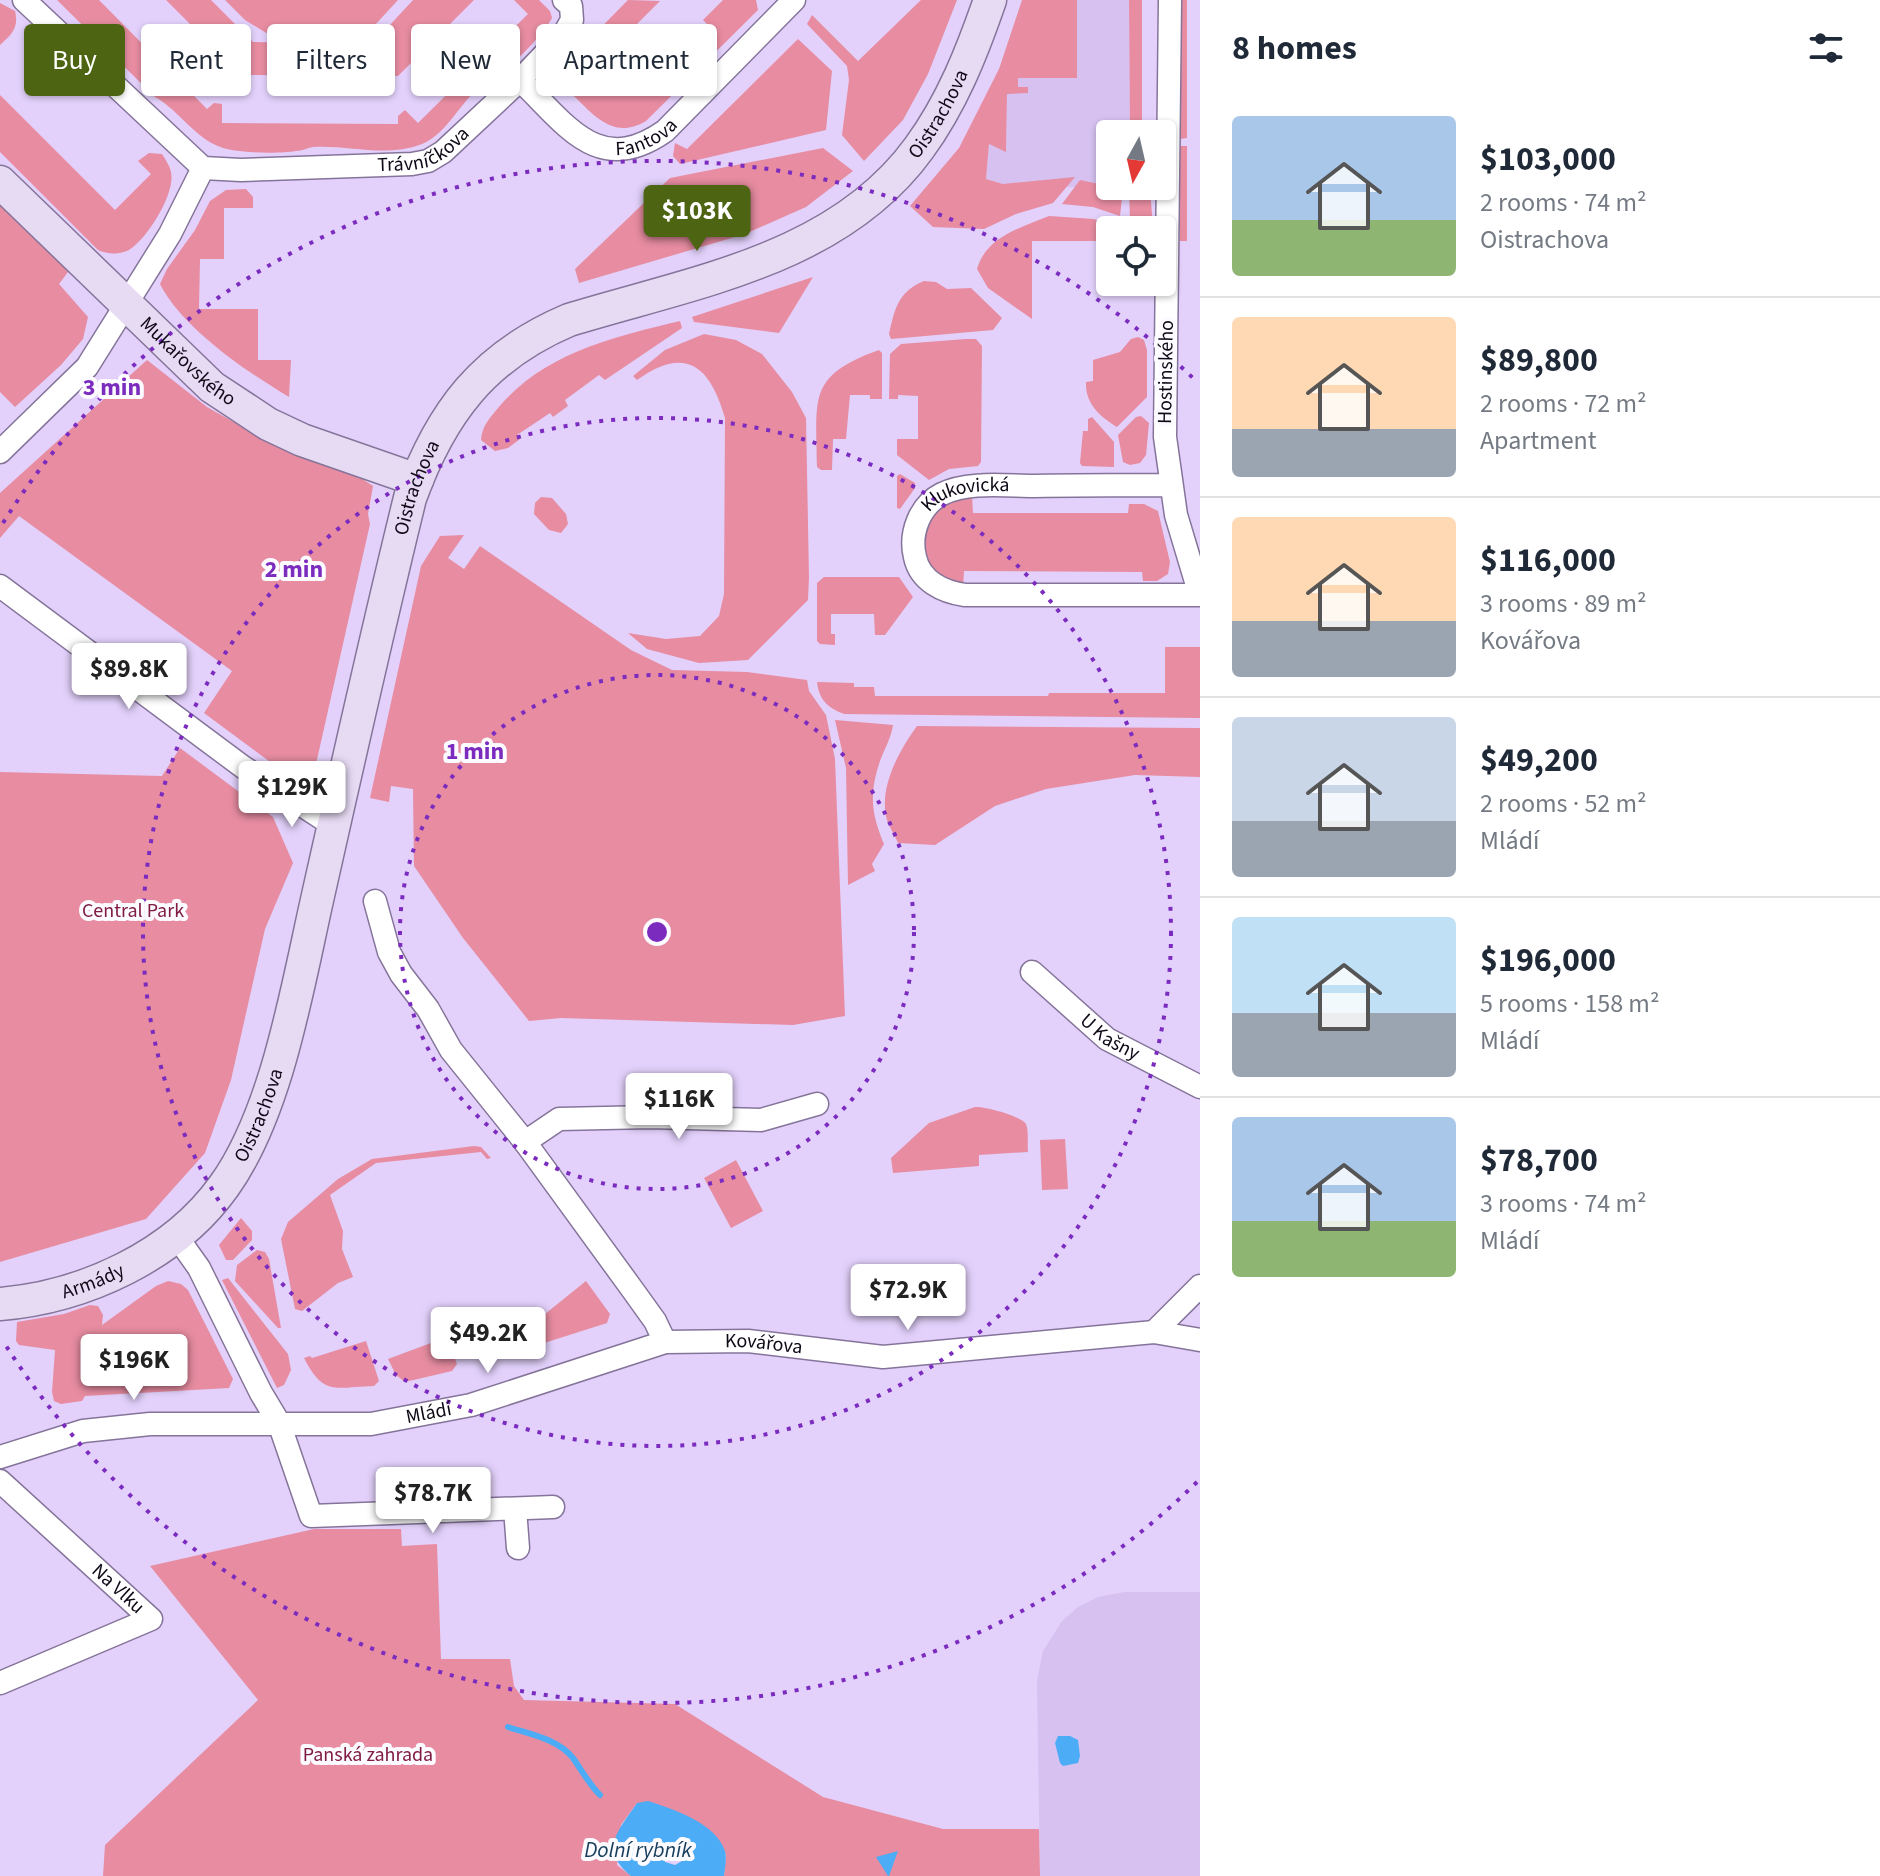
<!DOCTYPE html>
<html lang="en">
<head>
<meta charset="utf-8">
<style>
	body { margin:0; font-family:"Source Sans 3",sans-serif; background:#f2f2f3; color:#1f2937; height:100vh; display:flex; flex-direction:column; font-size:30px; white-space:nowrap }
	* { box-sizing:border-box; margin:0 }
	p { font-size:26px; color:#747a83 }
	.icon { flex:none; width:44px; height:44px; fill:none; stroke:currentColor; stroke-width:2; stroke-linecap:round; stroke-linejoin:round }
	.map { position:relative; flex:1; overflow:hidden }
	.details { display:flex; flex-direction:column; background:#fff; width:680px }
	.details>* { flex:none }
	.banner { position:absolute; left:24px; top:24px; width:760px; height:72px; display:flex; gap:16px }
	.needle { width:52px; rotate:188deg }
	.buttons { position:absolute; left:1096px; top:120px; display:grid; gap:16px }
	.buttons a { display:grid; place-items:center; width:80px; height:80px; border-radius:8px; background:#fff; box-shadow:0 2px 6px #0004; font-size:40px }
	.price { position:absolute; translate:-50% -68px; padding:0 18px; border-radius:8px; background:#fff; color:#222; font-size:26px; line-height:52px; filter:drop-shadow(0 2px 4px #0008) }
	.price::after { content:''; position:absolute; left:50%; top:48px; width:24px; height:18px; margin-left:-12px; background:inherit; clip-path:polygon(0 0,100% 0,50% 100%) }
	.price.current { background:#4d6513; color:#fff }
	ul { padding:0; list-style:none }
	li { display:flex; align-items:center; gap:24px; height:200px; padding:0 32px }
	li+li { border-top:2px solid #e0e1e3 }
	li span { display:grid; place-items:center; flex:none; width:224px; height:160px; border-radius:8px; color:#555 }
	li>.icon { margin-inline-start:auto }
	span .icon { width:96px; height:96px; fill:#fffc; stroke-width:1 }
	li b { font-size:34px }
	h2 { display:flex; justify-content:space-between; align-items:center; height:96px; padding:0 32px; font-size:34px }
	.chip { padding:0 28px; border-radius:8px; background:#fff; box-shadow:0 2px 6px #0004; font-size:28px; line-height:72px }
	.chip.current { background:#4d6513; color:#fff }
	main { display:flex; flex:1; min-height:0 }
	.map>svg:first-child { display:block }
</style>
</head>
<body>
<main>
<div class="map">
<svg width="1200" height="1876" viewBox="0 0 1200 1876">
	<rect width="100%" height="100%" fill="#e3d1fb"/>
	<g fill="#d6c1f0">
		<path d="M1077 0H1129L1130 134H1110V186H1132L1133 190 1003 184 986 179 989 144 1006 151 1007 93H1028L1018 87V78H1077Z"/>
		<path d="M1124 1592H1200V1876H1040L1037 1681 1043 1651 1062 1621 1078 1607 1098 1597Z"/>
	</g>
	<g fill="#e78ca1">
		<path d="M57 0H99L207 109 214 103 222 104V123L398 124V116L405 110 418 123 528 14 514 0H539L550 11 552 18C542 36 514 64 497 76 493 79 487 81 482 85 460 102 447 134 422 144 385 158 351 145 313 147 307 148 302 151 296 151 278 154 239 153 223 148 195 139 180 111 155 97Z"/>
		<path d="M166 0H211L253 42 361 44 378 38 413 0H474L398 76 241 75Z"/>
		<path d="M225 0H398L375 25 358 34H268L245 20Z"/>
		<path d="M628 0 660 1 624 37 618 31 613 36 619 42 598 63 628 94 657 65 661 72 668 70 662 61 698 25 703 30 708 25 703 20 723 0H756L758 10 646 121C618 138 599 121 580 102 570 92 560 85 558 71Z"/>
		<path d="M921 0H957L928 74 903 120 864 161 842 135 849 80 847 66 807 24 812 15 858 61Z"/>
		<path d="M1022 0H1077V78H1018V87H1028V93L1007 94 1006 152 989 144 986 179 1003 184 1075 177 1053 203 1016 214 984 229 933 227 910 206 959 148 999 69Z"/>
		<path d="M1129 0H1142V134H1130Z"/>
		<path d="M1180 0H1187V138L1180 139Z"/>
		<path d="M0 3 15 11C19 28 12 34 0 45Z"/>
		<path d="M798 39 832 71 826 130 680 164 673 156 675 143 687 149Z"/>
		<path d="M0 95 115 210 151 174 138 161 149 153 162 154C165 159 170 166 171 172 176 193 147 239 129 250 119 255 107 254 98 250L0 152Z"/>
		<path d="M1179 146H1187V241H1180Z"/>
		<path d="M823 148 853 171 806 207 745 234 579 283 575 269 670 178Z"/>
		<path d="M1080 180 1123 189 1120 216 1093 207 1062 204Z"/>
		<path d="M1129 187H1150L1153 229 1130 220Z"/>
		<path d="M246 189 253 197V208H224V259H200L199 309H258V360H291L289 397C247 372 182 328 160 284L167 269 195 230 210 201 226 190Z"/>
		<path d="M0 200 71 268 59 284 88 317 83 339 61 365 15 407 0 392Z"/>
		<path d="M1049 216 1094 219 1120 230H1110V241H1032V319L988 288 977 269C986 237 1020 228 1049 216Z"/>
		<path d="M813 277 779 333 694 322 692 317Z"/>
		<path d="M924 281 936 282 947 289 971 288 1002 318 993 330 891 339 889 334C895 308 898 292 924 281Z"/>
		<path d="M680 321 682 328 605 380 599 375 565 400 568 406 553 417 550 413 517 435 520 439 508 448 495 451 481 440C482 426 489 419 498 408 544 353 613 337 680 321Z"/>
		<path d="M704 334 736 340 762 354 792 392 806 418 809 577 808 600 748 660 699 663 647 649 628 633 666 639 700 636 719 616 724 594 725 418C710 366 686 345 637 380L633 376 665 350Z"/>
		<path d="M1138 337 1144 340 1147 350V397L1117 427C1099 416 1085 403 1086 382L1093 381V360L1120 352 1131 339Z"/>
		<path d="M966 339H976L982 346 981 462 978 466 949 469 929 480 897 455V439H918V396L898 395V399H889L890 354 901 344Z"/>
		<path d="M879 350 882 353V399H870V395H850L846 439H833L832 470H821L817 467C817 399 806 376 879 350Z"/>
		<path d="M147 360 207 407 276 446 361 478 373 486 368 514 370 524 316 764C306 774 294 777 281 770L204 713 232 671 19 516 0 538V493Z"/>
		<path d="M1141 416 1149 423 1146 455 1140 463 1130 465 1123 462 1118 435 1136 417Z"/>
		<path d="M1092 417 1114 442V467L1082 466 1080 463 1083 431H1088V419Z"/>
		<path d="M900 474 915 483V488L900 509 897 508V476Z"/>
		<path d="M972 496 973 513H1128L1129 504H1144L1158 511 1170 562 1168 574 1157 581H1143L1142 572 964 571 963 588C929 578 908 547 933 515 939 508 945 502 953 499 959 497 966 497 972 496Z"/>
		<path d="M541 497 552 498 566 514 568 524 561 533 549 530 534 514 535 503Z"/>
		<path d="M464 535 448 558 464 569 480 546 631 650 672 670 747 672 807 680 809 691 826 715 835 759 845 1016 793 1025 561 1018 529 1021 463 938 414 866 413 789 391 786 389 802 370 798 421 566 440 536Z"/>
		<path d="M824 577H899L913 597 885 635H875L874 614H831V634H835V645L820 644 817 641V583Z"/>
		<path d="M1165 647H1200V718L844 714C828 708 819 700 817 682L854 683V687H874L875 696H1048L1049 693H1165Z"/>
		<path d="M835 720 893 725C891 738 885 748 880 761 869 794 871 813 884 844L872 864 875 871 848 885 846 768Z"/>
		<path d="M917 726 1200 728V777L1135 775 1046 789 995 806 935 845 898 843C895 836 890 828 887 820 878 788 899 751 917 726Z"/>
		<path d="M180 748 273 817 293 863 265 929 231 1080 205 1153 146 1219 0 1262V772L162 776Z"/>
		<path d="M975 1107C984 1106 1021 1116 1026 1124 1029 1131 1027 1145 1028 1152L979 1155V1166L893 1173 891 1158 929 1123Z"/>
		<path d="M1065 1139 1068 1189 1042 1190 1040 1140Z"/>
		<path d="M474 1146 481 1147 491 1158 487 1159 481 1152 376 1163 330 1195 343 1231 342 1249 353 1277 338 1283 302 1311 295 1309 281 1239 288 1222 338 1179 372 1159Z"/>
		<path d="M736 1160 763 1211 731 1228 704 1178Z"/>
		<path d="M241 1218 252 1231V1240L233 1260H226L219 1245Z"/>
		<path d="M257 1250 265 1252 269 1259 281 1328H278L235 1281 237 1265Z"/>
		<path d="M228 1278 288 1354 291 1370 284 1385 277 1388 222 1280Z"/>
		<path d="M168 1281 181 1284 188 1290 233 1379 229 1388 85 1396 82 1401 61 1404 54 1401 52 1392 55 1350 19 1345 16 1341 17 1322 64 1314 90 1305 98 1306 103 1315 102 1325 156 1286Z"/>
		<path d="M586 1281 610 1314 607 1323 519 1351H513L508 1346V1337L511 1333 545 1314Z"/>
		<path d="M447 1337 457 1364 452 1371 405 1382 396 1375 388 1359Z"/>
		<path d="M366 1341 379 1381 374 1386C335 1387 324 1397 304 1358L310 1356 312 1358Z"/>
		<path d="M314 1529H401L402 1546 437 1544 441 1659H510L514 1686 524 1700 675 1704 823 1797 943 1829H1039L1040 1876H724L726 1854 637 1803 621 1825 617 1865 631 1876H103L105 1845 258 1700 150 1566Z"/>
	</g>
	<g fill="#4dacf6" fill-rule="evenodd">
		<path d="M1058 1736H1070L1078 1740 1080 1756 1078 1763 1063 1766 1060 1763 1055 1743Z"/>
		<path d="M648 1801C673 1809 716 1823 725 1851 727 1858 725 1868 724 1876H631C599 1849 618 1831 637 1803ZM669 1844 677 1846 683 1853 682 1861 675 1865 665 1862 663 1855Z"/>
		<path d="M898 1851 889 1876H888L876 1857Z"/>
	</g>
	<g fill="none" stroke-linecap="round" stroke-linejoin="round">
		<g stroke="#4dacf6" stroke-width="6">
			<path d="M508 1727C529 1734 558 1739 573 1758 582 1771 589 1784 600 1795"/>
			<path d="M662 1843 689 1862"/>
		</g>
		<g stroke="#85749a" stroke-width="25">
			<g id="street">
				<path id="s1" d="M24 0 203 168 241 170 412 164 428 161 443 152 520 80 564 34 572 20 571 6 564 0"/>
				<path id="s2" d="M1170 0 1165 437 1176 515 1200 595H965C943 592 920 581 915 557 909 533 920 505 942 494 968 481 1006 486 1034 486 1080 485 1125 485 1170 485"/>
				<path id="s3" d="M520 80C566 124 598 178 665 131L794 0"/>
				<path d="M0 452 87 367 170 234 203 168"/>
				<path d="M0 586 243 767 334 826"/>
				<path d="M375 901 389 952 401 974 428 1009 451 1050 525 1142 632 1289 655 1321 665 1342"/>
				<path id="s4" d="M1032 972 1107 1039 1200 1087"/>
				<path d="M525 1142 559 1119 651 1117 761 1120 817 1104"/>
				<path d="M177 1237 199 1268 261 1393 279 1423 311 1516 553 1507"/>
				<path d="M1154 1332 1200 1286"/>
				<path id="s5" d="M0 1457 83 1431 150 1424H371L471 1405 665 1342 748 1341 883 1357 1154 1332 1200 1340"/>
				<path id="s6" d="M0 1481 151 1619 0 1683"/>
				<path d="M515 1509 518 1548"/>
			</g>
		</g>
		<g stroke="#85749a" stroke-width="35">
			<g id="secondary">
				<path id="s7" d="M0 182 212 387 268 424 302 440 417 480"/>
				<path id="s8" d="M0 1304C84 1297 174 1256 224 1186 277 1112 297 989 317 900 347 766 377 632 410 498 441 412 484 356 569 320 692 282 838 260 919 148 952 103 972 52 990 0"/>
			</g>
		</g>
		<use href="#street" stroke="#fff" stroke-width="22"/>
		<use href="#secondary" stroke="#e7dbf4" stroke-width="32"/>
	</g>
	<g fill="none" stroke="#7b2cbf" stroke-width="4" stroke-dasharray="4 8">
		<circle cx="657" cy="932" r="257"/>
		<circle cx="657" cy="932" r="514"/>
		<path d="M1197 1482A771 771 0 0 1 3 1341M3 523A771 771 0 0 1 1197 382"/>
	</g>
	<g text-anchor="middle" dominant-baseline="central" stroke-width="8" stroke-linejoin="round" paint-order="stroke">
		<g font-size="20" fill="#0f0917" stroke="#fcfbff">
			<text stroke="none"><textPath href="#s8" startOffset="1660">Oistrachova</textPath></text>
			<text stroke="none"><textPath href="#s3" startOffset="154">Fantova</textPath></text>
			<text stroke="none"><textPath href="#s1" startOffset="470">Trávníčkova</textPath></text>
			<text stroke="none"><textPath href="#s7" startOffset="260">Mukařovského</textPath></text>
			<text transform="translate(1166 372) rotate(-89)">Hostinského</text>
			<text stroke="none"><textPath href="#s8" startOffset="988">Oistrachova</textPath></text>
			<text stroke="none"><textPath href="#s2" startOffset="998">Klukovická</textPath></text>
			<text stroke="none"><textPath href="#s4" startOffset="102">U Kašny</textPath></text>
			<text stroke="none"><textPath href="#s8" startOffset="340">Oistrachova</textPath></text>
			<text stroke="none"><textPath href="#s8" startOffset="96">Armády</textPath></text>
			<text stroke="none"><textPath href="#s5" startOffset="780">Kovářova</textPath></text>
			<text stroke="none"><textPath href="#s5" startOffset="434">Mládí</textPath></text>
			<text stroke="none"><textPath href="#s6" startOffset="160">Na Vlku</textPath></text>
		</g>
		<g font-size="20" fill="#801c3f" stroke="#fcfbff">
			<text x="133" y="911">Central Park</text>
			<text x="368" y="1755">Panská zahrada</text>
		</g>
		<g font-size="22" font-style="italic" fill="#163d5b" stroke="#fcfbff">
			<text x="638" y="1850">Dolní rybník</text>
		</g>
	</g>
	<circle cx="657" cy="932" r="12" fill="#7b2cbf" stroke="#fcfbff" stroke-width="4"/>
	<g font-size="24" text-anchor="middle" font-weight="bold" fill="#7b2cbf" stroke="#fcfbff" stroke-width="8" stroke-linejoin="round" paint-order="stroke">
		<text x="112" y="395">3 min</text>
		<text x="294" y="577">2 min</text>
		<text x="475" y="759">1 min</text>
	</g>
</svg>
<div class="buttons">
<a><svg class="needle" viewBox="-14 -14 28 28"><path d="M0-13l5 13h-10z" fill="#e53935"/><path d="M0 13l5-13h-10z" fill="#747a83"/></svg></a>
<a><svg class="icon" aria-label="locate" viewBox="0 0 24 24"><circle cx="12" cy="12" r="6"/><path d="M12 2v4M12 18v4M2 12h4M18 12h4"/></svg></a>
</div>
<b class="price current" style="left:697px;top:253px">$103K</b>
<b class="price" style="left:129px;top:711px">$89.8K</b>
<b class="price" style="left:292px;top:829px">$129K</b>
<b class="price" style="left:679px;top:1141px">$116K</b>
<b class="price" style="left:908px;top:1332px">$72.9K</b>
<b class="price" style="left:488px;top:1375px">$49.2K</b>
<b class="price" style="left:134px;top:1402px">$196K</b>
<b class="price" style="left:433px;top:1535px">$78.7K</b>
<div class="banner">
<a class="chip current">Buy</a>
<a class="chip">Rent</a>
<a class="chip">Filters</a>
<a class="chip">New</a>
<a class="chip">Apartment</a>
</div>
</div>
<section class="details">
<h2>8 homes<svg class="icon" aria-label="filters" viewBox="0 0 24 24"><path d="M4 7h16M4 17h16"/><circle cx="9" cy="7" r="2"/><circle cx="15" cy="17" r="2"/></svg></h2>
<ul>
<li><span style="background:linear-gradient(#a9c7e8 65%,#8fb573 0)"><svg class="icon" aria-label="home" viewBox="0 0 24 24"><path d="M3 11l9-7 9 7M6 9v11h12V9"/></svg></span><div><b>$103,000</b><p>2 rooms · 74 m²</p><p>Oistrachova</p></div></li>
<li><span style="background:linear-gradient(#ffd9b3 70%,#9aa5b1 0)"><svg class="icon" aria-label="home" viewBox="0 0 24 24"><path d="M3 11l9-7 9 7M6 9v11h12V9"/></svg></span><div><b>$89,800</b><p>2 rooms · 72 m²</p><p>Apartment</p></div></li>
<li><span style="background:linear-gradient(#ffd9b3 65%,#9aa5b1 0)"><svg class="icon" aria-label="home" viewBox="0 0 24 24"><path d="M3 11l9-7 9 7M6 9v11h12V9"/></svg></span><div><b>$116,000</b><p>3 rooms · 89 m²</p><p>Kovářova</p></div></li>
<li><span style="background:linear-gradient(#c9d6e8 65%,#9aa5b1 0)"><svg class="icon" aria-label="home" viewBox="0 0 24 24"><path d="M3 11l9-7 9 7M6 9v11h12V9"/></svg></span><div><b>$49,200</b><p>2 rooms · 52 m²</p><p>Mládí</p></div></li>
<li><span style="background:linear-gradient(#bfe0f5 60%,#9aa5b1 0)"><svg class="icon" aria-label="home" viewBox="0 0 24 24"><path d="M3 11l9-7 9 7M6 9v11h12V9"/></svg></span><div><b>$196,000</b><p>5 rooms · 158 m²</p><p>Mládí</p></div></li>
<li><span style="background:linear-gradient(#a9c7e8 65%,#8fb573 0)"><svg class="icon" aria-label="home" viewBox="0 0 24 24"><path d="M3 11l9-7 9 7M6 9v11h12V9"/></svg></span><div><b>$78,700</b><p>3 rooms · 74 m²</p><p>Mládí</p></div></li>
</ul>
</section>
</main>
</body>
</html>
